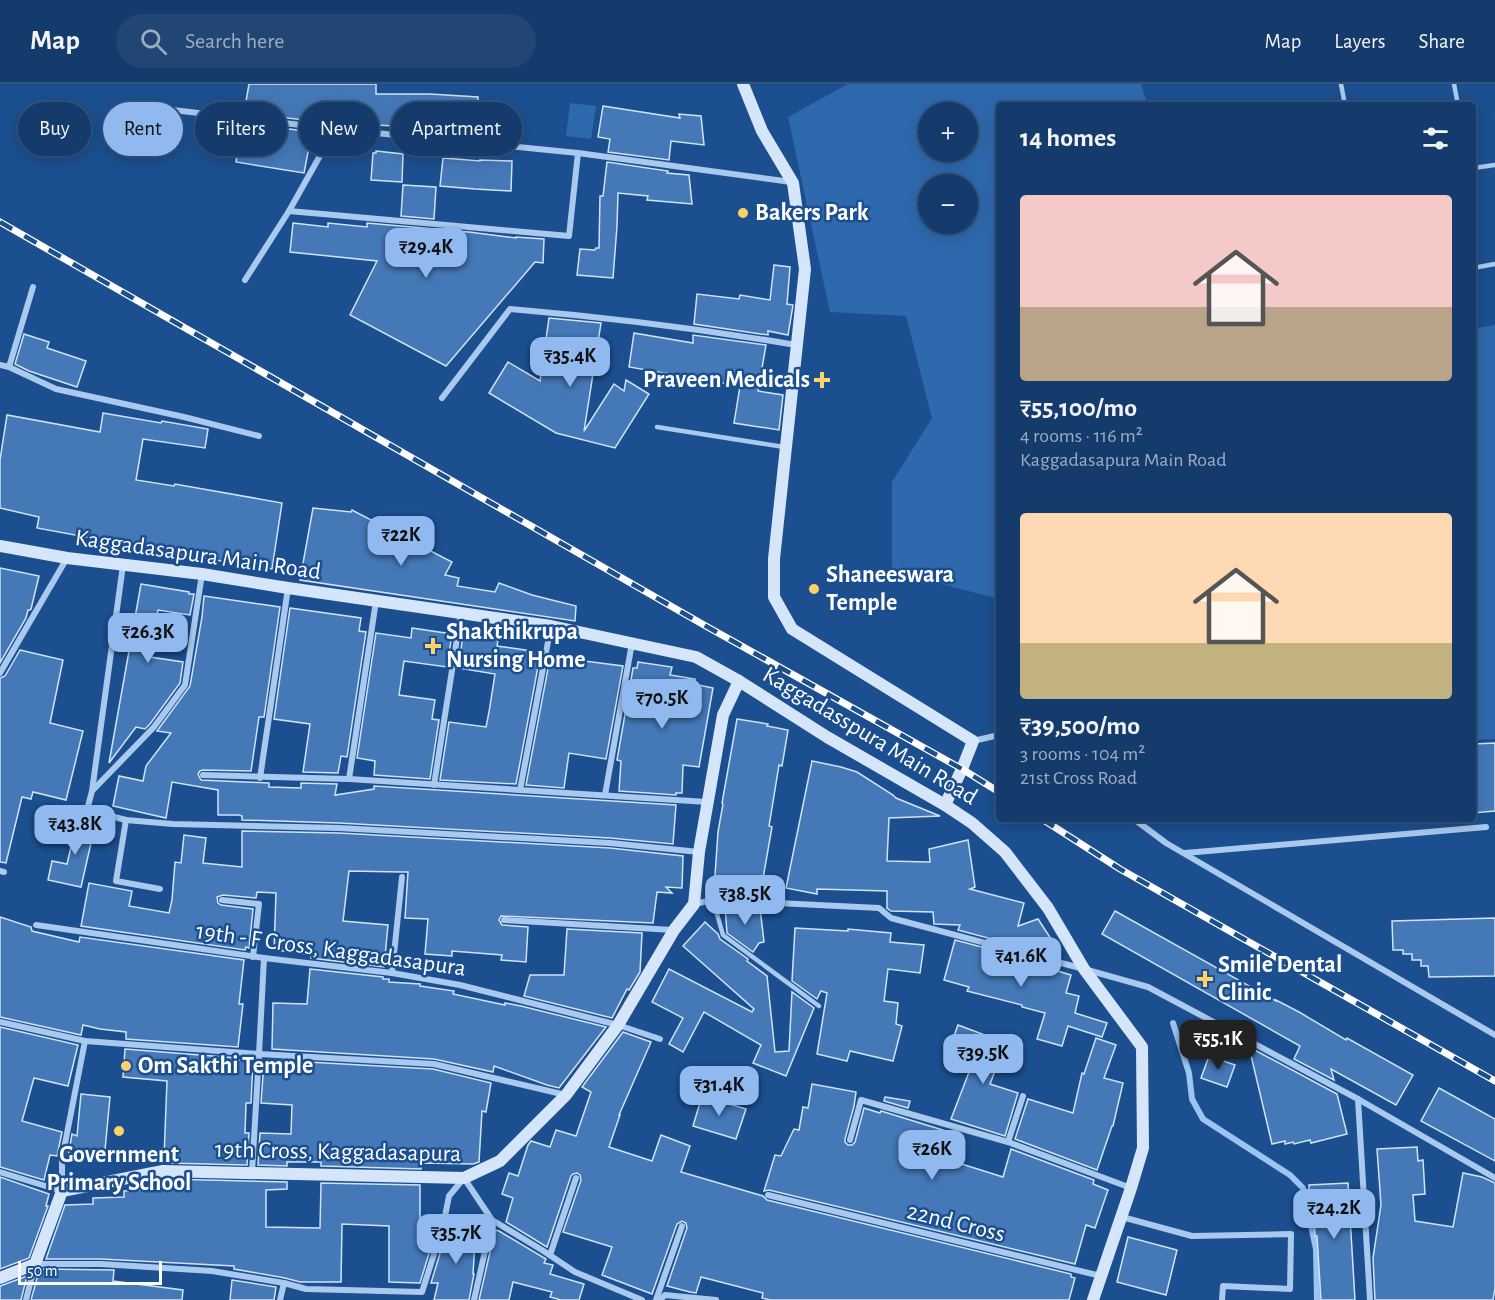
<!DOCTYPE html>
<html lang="en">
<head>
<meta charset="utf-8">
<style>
	body { margin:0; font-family:"Alegreya Sans",sans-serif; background:#214673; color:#f1f3f6; height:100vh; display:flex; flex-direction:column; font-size:22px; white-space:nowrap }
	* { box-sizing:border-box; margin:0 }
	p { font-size:20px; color:#9dadc1 }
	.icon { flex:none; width:33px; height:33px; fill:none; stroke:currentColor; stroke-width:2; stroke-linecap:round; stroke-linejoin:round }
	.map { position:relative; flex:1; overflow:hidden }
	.details { position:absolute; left:996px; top:18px; width:480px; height:720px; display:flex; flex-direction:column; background:#143b6b; border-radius:6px; box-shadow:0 3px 15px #0003,0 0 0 2px #33557e }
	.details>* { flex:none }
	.guide { position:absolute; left:18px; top:18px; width:570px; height:54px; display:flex; gap:12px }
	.tools { position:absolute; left:918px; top:18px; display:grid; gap:12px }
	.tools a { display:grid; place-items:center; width:60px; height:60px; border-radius:50%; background:#143b6b; box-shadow:0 3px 15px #0003,0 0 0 2px #33557e; font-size:30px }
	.scale { position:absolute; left:18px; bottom:15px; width:144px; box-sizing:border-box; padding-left:6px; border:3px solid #fff; border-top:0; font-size:16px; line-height:21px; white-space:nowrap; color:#fff; -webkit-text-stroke:4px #1b4f8f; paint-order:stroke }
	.price { position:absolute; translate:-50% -51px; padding:0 14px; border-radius:12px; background:#90b9f0; color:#111; font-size:20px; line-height:39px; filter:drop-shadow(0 2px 3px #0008) }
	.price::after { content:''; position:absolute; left:50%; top:36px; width:18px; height:14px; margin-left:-9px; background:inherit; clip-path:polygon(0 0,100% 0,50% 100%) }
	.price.current { background:#222; color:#fff }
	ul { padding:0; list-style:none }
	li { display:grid; align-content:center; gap:12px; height:318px; padding:0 24px }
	li span { display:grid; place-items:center; height:186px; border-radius:6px; color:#555 }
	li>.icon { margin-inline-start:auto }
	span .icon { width:108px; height:108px; fill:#fffc; stroke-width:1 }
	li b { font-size:26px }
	h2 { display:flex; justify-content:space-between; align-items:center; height:72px; padding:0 24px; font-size:26px }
	.tag { padding:0 21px; border-radius:27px; background:#143b6b; box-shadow:0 3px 15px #0003,0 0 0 2px #33557e; font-size:21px; line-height:54px }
	.tag.current { background:#90b9f0; color:#111 }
	header { display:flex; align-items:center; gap:36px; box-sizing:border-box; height:84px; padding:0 30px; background:#143b6b; border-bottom:2px solid #33557e }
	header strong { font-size:28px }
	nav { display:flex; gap:33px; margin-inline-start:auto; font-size:21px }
	.search { width:420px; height:54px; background:#214673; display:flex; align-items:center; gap:15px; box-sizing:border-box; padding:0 21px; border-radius:33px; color:#9dadc1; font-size:22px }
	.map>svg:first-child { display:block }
</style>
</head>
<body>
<header>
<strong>Map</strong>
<div class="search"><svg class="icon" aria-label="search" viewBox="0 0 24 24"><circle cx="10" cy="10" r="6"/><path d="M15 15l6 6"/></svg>Search here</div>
<nav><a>Map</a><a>Layers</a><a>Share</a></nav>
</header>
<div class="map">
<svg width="1495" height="1216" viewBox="0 0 1495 1216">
	<rect width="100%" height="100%" fill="#1b4f8f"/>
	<g fill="#2e69ad" fill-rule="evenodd">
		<path d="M848 0H1141L1148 21H999V515L892 487V398L932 334 906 232 830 228 788 33ZM968 28V68H928V28ZM968 100V140H928V100Z"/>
		<path d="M570 19 596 22 591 55 566 52Z"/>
		<path d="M1495 241V655L1473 656V245Z"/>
	</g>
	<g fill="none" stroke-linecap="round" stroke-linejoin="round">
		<path stroke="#9cc4f0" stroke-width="6" d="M1173 939 1189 989 1192 1015 1203 1035 1290 1091 1303 1104 1316 1165 1317 1216"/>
	</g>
	<g fill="#4478b7" stroke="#cfe3fa" stroke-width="1.5">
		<path d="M249 0H376V10H430L478 13 476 46 376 41V34L351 33V26L315 24 313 37 244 29Z"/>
		<path d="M603 22 680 34 679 30 701 32 704 61 671 57 669 76 608 68 610 55 598 53Z"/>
		<path d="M242 39 312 48 304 89 236 78Z"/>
		<path d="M376 67 403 70 402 98 371 96 373 69H376Z"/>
		<path d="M443 74 480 77V76L512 77 511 107 475 105 440 102Z"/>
		<path d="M607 78 668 87 667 89 689 91 692 120 647 116 648 112 618 109 617 142 613 194 577 191 580 165 595 166 596 164H599L600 112H603Z"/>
		<path d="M403 101 436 103 434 135 401 132Z"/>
		<path d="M293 139 328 143V139L367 143V139L434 145V146L469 148 516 154V153L544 155 543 179 535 178 446 282 350 231 377 177 290 168Z"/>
		<path d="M774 181 790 183 787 220 793 221 788 251 768 247V251L694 240 697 210 739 215 740 211 770 216Z"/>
		<path d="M549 234 601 239 584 347 614 300 624 307 626 296 649 310 615 364 556 349 489 309 508 278 540 297Z"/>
		<path d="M634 249 693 259V251L766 261 758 307 783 311 779 346 734 339 740 302 629 283Z"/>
		<path d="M24 250 49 258 47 264 86 277 77 303 29 287 15 280Z"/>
		<path d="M103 329 161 339 162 337 208 345 205 364 143 355 136 396 174 402 175 400 282 419 272 485 163 468 164 464 114 455 112 463 96 460 97 455 37 444 39 433 0 424V376L7 331 100 348Z"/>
		<path d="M313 424 351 428 352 426 452 478 445 491 459 494 457 502 495 508 499 499 532 511 576 522 575 537 300 496Z"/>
		<path d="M0 484 39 492 31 525 30 526H28L26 534 0 579Z"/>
		<path d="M141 500 189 508V510H194L190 531 158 526 150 573 183 578 180 599 150 640 145 645 136 643 109 679Z"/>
		<path d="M204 512 280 523 264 633H259L251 687 203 686 200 687 198 690 201 696 269 699V703L301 704V699L337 700 335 711 374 705V702L676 721 673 760 610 754 339 739 242 736V732L239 731H218V706L172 698 166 734 113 722 119 692 143 697 146 682 171 649 157 647 190 602 202 533Z"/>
		<path d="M290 524 361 534 359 547 366 548 347 673 341 672 338 689 303 688 310 640 274 635Z"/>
		<path d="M412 544 452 550 447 583 404 577 399 611 435 616 432 635 439 636 430 695 374 691 375 677 357 674 376 549 411 554Z"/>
		<path d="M463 552 498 556 497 562 532 567V571L540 572 516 700 440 696 449 638 486 643 489 628 495 590 458 584Z"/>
		<path d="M20 566 63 576 50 639 83 647 66 716 33 708 31 715 22 713 6 779 0 778V594L5 592Z"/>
		<path d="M550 574 585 580V577L623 582 606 675 569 669 564 704 526 701Z"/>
		<path d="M638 578 672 583 670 591 695 595 694 600 713 604 699 683 683 681 682 709H676V711L619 707 621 677 617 676 633 584H637Z"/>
		<path d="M737 635 768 640 767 642 788 646 782 682 779 681 771 730 769 742 772 743 762 800 758 799 759 813 729 812 734 807 714 806 718 748 723 720 722 719Z"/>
		<path d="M1495 659V727L1473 729V660Z"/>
		<path d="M812 677 841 683 857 688 893 711 896 714 940 732 889 734 887 777 930 778 929 765 968 756 975 803 970 805 1024 819 1018 842 1038 835 1059 867 1056 872 958 846 960 841 934 840 933 828 891 827 887 824V807L817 805V810L786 804Z"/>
		<path d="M78 733 96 737 81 803 48 796 52 777 67 780Z"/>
		<path d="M242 747 339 749 610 764 683 772 682 804 666 803 672 809 657 808 653 839 501 832 499 836 502 841 528 843 526 878 501 876 502 871 452 867V872L425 870 428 835 405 834 408 788H402L349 787 343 837 388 841 384 883 311 874V871L303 870V869L274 866 276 809 257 808 256 814 223 811 217 813 218 819 221 821 253 825 249 864 246 863 245 866 81 842 89 799 132 807 129 822 169 829 172 816 175 778 181 779 184 751 206 754 203 779 242 783Z"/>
		<path d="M725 822 760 824 764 858 759 859 753 868 727 849Z"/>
		<path d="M1115 827 1276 917V916L1299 928 1346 956 1347 954 1413 991 1396 1021 1331 985 1334 996 1294 975 1300 962 1102 850Z"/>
		<path d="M0 833 31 843 32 847 79 858 80 853 244 876 239 920H243L238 963 126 955V948L100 945 83 941 81 951 0 933Z"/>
		<path d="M1495 834V892L1429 893 1428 882H1421V876H1412V870H1403V866H1393L1392 837Z"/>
		<path d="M705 838 718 850 720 855 748 875 747 877 767 892 775 968 789 967 792 908 814 924 786 992 753 979 761 961 704 928 683 968 669 960 683 934 652 918 669 885 752 928 754 925 683 862Z"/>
		<path d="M795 844 848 847V845L891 849 890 858 924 861 920 889 888 885 884 917 898 919 896 940 902 942 893 977 850 967 847 977 817 970 827 909 821 907 817 915 792 897Z"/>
		<path d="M567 845 642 849 640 888 629 906 627 905 612 934 524 912 530 891H564Z"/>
		<path d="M955 856 1050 881 1048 884 1071 891 1066 909 1079 912 1075 929 1107 939 1102 953 1068 942 1062 962 1037 955 1045 929 1022 923V921L967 907 969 903 944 896Z"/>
		<path d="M310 885 383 893V895H389V898L420 900V902L454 907 453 910 505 921V919L521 922 606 943 559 1004 547 1001 494 982 493 988 434 975 272 965 273 919 307 920Z"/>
		<path d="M958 941 1006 959 990 1000 1018 1009 1005 1052 951 1035 976 970 951 960Z"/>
		<path d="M0 943 78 961 68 1002 34 994 22 1037 62 1048 57 1072 50 1071 44 1096 0 1083Z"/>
		<path d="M623 948 651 958 619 1031H620L609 1063 652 1077 661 1051 690 1062 681 1088 763 1112 767 1116 1071 1190V1193L1075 1194 1069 1216H770L762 1214 763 1209 701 1193 696 1209 690 1208 667 1202 687 1144 686 1139 682 1137 677 1140 652 1210 602 1191 612 1163 563 1148 581 1096 580 1091 577 1089 573 1090 571 1092 547 1163 506 1138 513 1114 502 1110 509 1089 518 1092 528 1061 531 1057 550 1063 556 1046 576 1052 591 1008 582 1003Z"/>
		<path d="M1096 954 1116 961 1104 994 1123 999 1113 1042H1112L1097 1086 1015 1055 1028 1015 1073 1029 1082 989 1084 990Z"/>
		<path d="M1249 963 1337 1010 1347 1050 1311 1059 1310 1056 1294 1060 1293 1058 1285 1060V1057L1272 1060Z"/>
		<path d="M125 965 237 974 236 976 253 977 251 1019H246L245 1049H249L247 1081 166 1079V1074H164L167 997 123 993Z"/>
		<path d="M1209 972 1235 981 1227 1003 1201 994Z"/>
		<path d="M272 976 433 985 491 999 486 1028 482 1027 479 1078 473 1080 421 1079V1085L321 1082V1078H287V1082L258 1081 260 1049 291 1050 292 1021 261 1019 264 977Z"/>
		<path d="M812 1000 856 1008 854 1022 845 1055V1058L848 1061H852L855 1058 864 1024 880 1029 881 1027 959 1051 952 1077 1003 1093 1011 1065 1094 1096 1093 1100 1108 1106 1095 1144 1086 1141 1075 1180 769 1106 764 1107 775 1071 781 1072 794 1045 799 1046 803 1023 808 1024Z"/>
		<path d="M1439 1004 1495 1035V1077L1421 1037Z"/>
		<path d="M81 1010 110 1013 104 1077 68 1073 72 1050 77 1052Z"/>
		<path d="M702 1012 746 1025 736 1055 693 1042Z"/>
		<path d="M885 1013 910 1017 908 1024 884 1017Z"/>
		<path d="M1417 1063 1418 1077 1423 1076 1425 1110 1413 1111 1415 1137 1453 1143 1463 1089 1482 1093 1495 1099V1204L1493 1216H1375L1373 1174 1381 1121 1377 1065Z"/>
		<path d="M0 1093 49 1110 46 1122H48L29 1174 0 1185Z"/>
		<path d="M167 1095 287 1098V1105L266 1106V1143L320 1144 321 1099 420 1101V1161L431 1163 420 1199 389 1198V1142L342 1140 341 1198H300L285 1194 234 1185V1182L101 1175H46L65 1121 93 1120V1114L124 1113V1107L167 1104Z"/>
		<path d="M1348 1099 1355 1216H1321L1317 1152H1315L1314 1128H1310L1309 1101Z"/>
		<path d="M454 1136 476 1141 473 1190H474L469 1216H434L438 1199H431L441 1166 447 1167Z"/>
		<path d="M495 1146 499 1147 546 1175 544 1179 553 1181 550 1190 584 1200 579 1216H561L550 1213 552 1208 513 1198 509 1216H479Z"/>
		<path d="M1128 1153 1177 1166 1166 1211 1117 1198Z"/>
		<path d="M41 1185 114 1186 113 1197 183 1206 182 1216H31L39 1187Z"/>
		<path d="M27 1192 21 1216H0V1202Z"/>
		<path d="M232 1196 276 1203 274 1216H230Z"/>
	</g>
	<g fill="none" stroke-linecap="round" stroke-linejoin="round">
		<g stroke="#a9c9ee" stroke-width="4.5">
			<path d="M1341 0 1345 21"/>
			<path d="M1454 0 1458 21"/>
			<path d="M1473 84 1495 81"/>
			<path d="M1473 184 1495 180"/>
			<path d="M657 343 784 363"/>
			<path d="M713 816 723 851 819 922"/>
		</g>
		<g stroke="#a9c9ee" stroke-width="6">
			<path d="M139 22 335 45 578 69 791 98"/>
			<path d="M289 127 569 152 578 69"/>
			<path d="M245 196 289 127 335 45"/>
			<path d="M0 281 9 283 56 305 184 333 259 352"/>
			<path d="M9 283 33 203"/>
			<path d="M442 314 510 225C605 233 702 245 796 261"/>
			<path d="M123 481 92 707 87 726 126 736 173 740 339 744 610 759 699 768"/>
			<path d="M0 589 67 474"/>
			<path d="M973 657 999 651"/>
			<path d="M203 691 349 695 707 718"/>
			<path d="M260 694 288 504"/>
			<path d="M349 695 376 517"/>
			<path d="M434 701 461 529"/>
			<path d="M520 706 551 542"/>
			<path d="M92 707 154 643 185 601 202 490"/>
			<path d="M605 711 632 559"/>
			<path d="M1134 735 1166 759 1495 951"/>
			<path d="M126 736 116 797 160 805"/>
			<path d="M1185 769 1486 743"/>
			<path d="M0 787 4 788"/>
			<path d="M222 816 259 820 253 873"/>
			<path d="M694 820 713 816 879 824 891 834 1084 885 1148 903 1358 1015 1495 1094"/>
			<path d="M504 836 673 846"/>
			<path d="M36 841 264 874 392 889 460 901 618 941 660 955"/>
			<path d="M392 889 402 793"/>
			<path d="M0 938 85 957 259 970 434 980 566 1011"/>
			<path d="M1358 1015 1370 1216"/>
			<path d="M850 1056 861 1016 1008 1058 1131 1104"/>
			<path d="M1008 1058 1023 1012"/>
			<path d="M0 1088 62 1107V1075L85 957"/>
			<path d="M252 1088 259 970 264 874"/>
			<path d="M768 1111 1101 1192"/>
			<path d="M1122 1133 1192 1152 1291 1150 1290 1205 1223 1202 1222 1216"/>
			<path d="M492 1136 542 1166 575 1188 642 1216"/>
			<path d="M550 1171 576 1094"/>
			<path d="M26 1216 35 1180H101L212 1187 284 1199 306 1205 422 1208 443 1142 449 1112 464 1094 492 1136 474 1216"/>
			<path d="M280 1216 284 1199"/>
			<path d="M656 1216 682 1142"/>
			<path d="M660 1216 665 1211 716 1216"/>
		</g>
		<g stroke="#d6e6fa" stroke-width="12">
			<path d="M743 0 762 47 793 99 805 185 774 475V513L792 545 973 657 962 685 945 721"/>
			<path d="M0 462 67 474 202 490 288 504 551 542 696 573 739 597 827 653 945 721 972 739 1005 768 1048 824 1084 885 1142 963 1143 1064 1131 1104 1093 1216"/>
			<path d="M0 1194 35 1180 62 1107 163 1087 464 1094 500 1077 566 1011 618 941 674 846 694 820 699 768 723 631 739 597"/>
		</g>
		<g stroke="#fff" stroke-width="7">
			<g id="rail">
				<path d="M0 138 704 541 962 685 999 708"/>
				<path d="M1042 735 1120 785 1495 997"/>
			</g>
		</g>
		<use href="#rail" stroke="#1b4f8f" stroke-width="4.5" stroke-dasharray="14" stroke-linecap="butt"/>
	</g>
	<g fill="#ffd166" stroke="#1b4f8f" stroke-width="2">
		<circle cx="743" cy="129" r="6"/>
		<path d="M819 287h6v6h6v6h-6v6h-6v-6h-6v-6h6z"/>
		<circle cx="814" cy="505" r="6"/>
		<path d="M430 553h6v6h6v6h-6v6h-6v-6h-6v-6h6z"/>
		<path d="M1202 886h6v6h6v6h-6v6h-6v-6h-6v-6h6z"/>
		<circle cx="126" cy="982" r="6"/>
		<circle cx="119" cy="1047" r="6"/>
	</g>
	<g text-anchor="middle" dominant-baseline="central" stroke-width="5" stroke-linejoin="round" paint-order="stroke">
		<g font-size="24" font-weight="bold" fill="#fff" stroke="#1b4f8f" text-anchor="start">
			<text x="755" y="129">Bakers Park</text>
			<text x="810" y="296" text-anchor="end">Praveen Medicals</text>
			<text x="826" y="491">Shaneeswara<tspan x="826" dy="28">Temple</tspan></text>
			<text x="446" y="548">Shakthikrupa<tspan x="446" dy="28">Nursing Home</tspan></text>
			<text x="1218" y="881">Smile Dental<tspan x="1218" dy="28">Clinic</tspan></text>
			<text x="138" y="982">Om Sakthi Temple</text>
			<text x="119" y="1071" text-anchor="middle">Government<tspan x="119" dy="28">Primary School</tspan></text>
		</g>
		<g font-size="24" fill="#fff" stroke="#1b4f8f">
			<text transform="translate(198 471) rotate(8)">Kaggadasapura Main Road</text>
			<text transform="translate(870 652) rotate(31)">Kaggadasspura Main Road</text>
			<text transform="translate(331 866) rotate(8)">19th - F Cross, Kaggadasapura</text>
			<text transform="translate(338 1068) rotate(1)">19th Cross, Kaggadasapura</text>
			<text transform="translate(956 1139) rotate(14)">22nd Cross</text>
		</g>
	</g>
</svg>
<div class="tools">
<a>+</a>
<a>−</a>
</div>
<div class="scale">50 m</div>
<b class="price" style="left:426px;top:195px">₹29.4K</b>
<b class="price" style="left:570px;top:304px">₹35.4K</b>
<b class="price" style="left:401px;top:483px">₹22K</b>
<b class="price" style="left:148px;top:580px">₹26.3K</b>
<b class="price" style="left:662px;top:646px">₹70.5K</b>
<b class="price" style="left:75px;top:772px">₹43.8K</b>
<b class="price" style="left:745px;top:842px">₹38.5K</b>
<b class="price" style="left:1021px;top:904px">₹41.6K</b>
<b class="price current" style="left:1218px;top:987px">₹55.1K</b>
<b class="price" style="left:983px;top:1001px">₹39.5K</b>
<b class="price" style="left:719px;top:1033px">₹31.4K</b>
<b class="price" style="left:932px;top:1097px">₹26K</b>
<b class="price" style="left:1334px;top:1156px">₹24.2K</b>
<b class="price" style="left:456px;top:1181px">₹35.7K</b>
<div class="guide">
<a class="tag">Buy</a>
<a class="tag current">Rent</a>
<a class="tag">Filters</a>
<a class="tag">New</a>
<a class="tag">Apartment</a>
</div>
<section class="details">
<h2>14 homes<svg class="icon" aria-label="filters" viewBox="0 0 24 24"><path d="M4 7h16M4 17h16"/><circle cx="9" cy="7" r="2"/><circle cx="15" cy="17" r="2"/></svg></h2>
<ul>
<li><span style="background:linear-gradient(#f6c9c9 60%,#b9a48a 0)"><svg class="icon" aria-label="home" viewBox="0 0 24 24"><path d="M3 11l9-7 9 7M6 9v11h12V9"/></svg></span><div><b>₹55,100/mo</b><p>4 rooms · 116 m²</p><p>Kaggadasapura Main Road</p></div></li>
<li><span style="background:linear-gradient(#ffd9b3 70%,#c2b280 0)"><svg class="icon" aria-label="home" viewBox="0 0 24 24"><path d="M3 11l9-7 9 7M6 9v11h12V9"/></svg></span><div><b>₹39,500/mo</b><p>3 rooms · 104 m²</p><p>21st Cross Road</p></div></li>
</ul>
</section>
</div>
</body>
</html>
